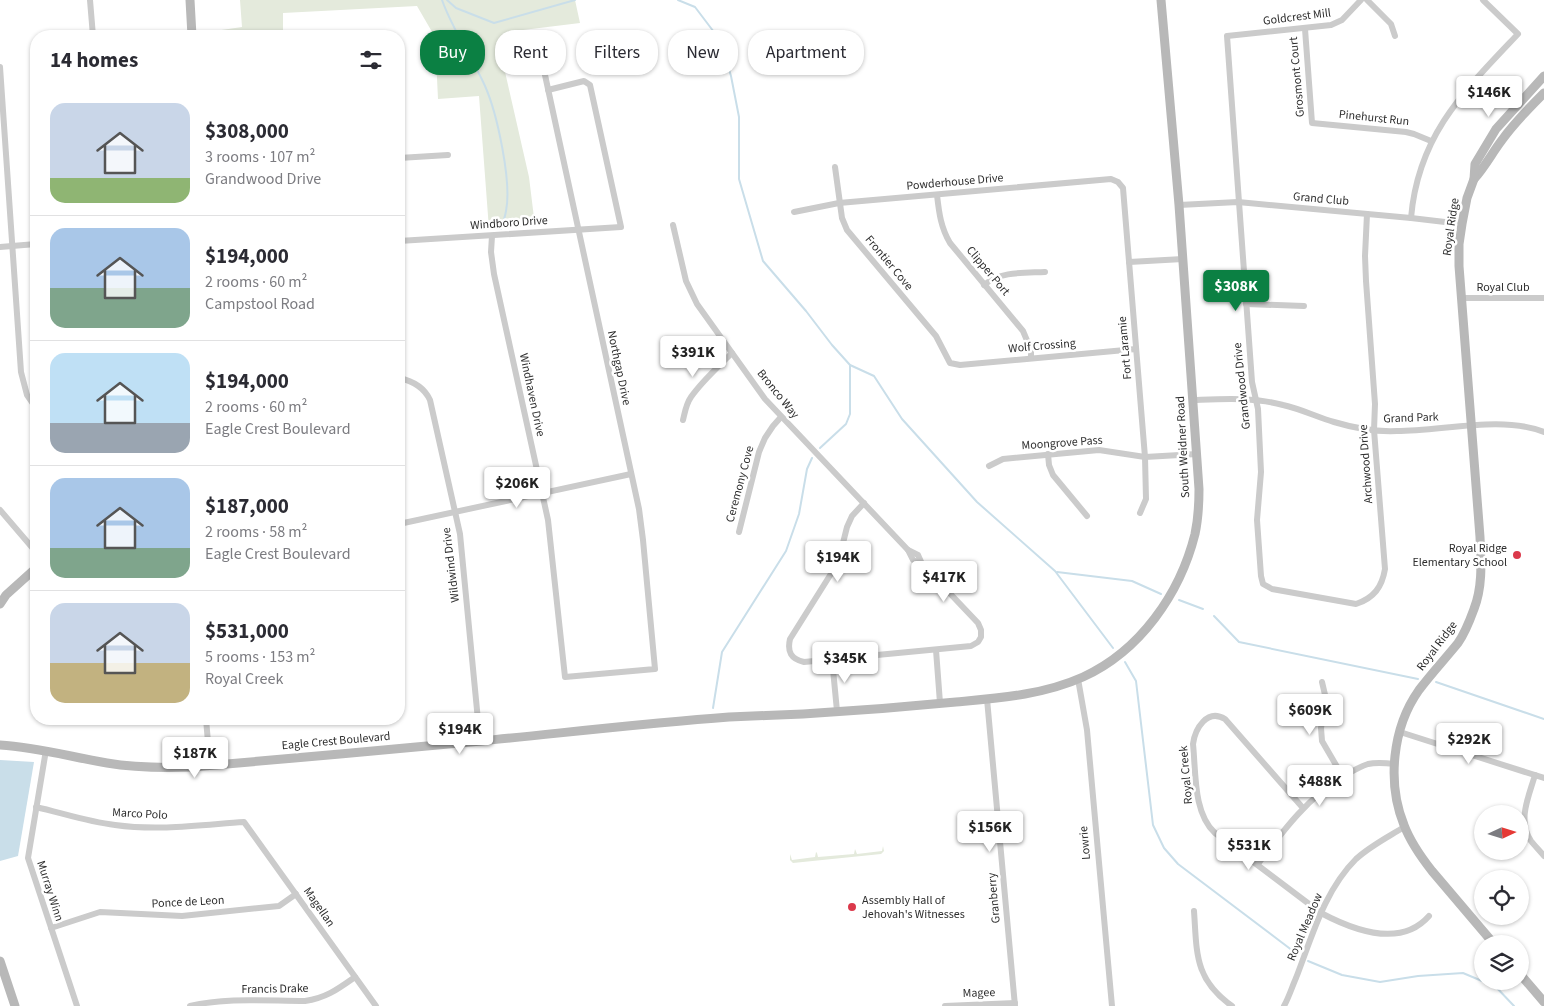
<!DOCTYPE html>
<html lang="en">
<head>
<meta charset="utf-8">
<style>
	body { margin:0; font-family:"Source Sans 3",sans-serif; background:#f7f7f7; color:#2b2b33; height:100vh; display:flex; flex-direction:column; font-size:19px; white-space:nowrap }
	* { box-sizing:border-box; margin:0 }
	p { font-size:16px; color:#7c7c81 }
	.icon { flex:none; width:28px; height:28px; fill:none; stroke:currentColor; stroke-width:2; stroke-linecap:round; stroke-linejoin:round }
	.map { position:relative; flex:1; overflow:hidden }
	.details { position:absolute; left:30px; top:30px; width:375px; height:695px; display:flex; flex-direction:column; background:#fff; border-radius:20px; box-shadow:0 1px 4px #0004 }
	.details>* { flex:none }
	.guide { position:absolute; left:420px; top:30px; width:475px; height:45px; display:flex; gap:10px }
	.needle { width:32px; rotate:86deg }
	.controls { position:absolute; left:1474px; top:805px; display:grid; gap:10px }
	.controls a { display:grid; place-items:center; width:55px; height:55px; border-radius:50%; background:#fff; box-shadow:0 1px 4px #0004; font-size:25px }
	.price { position:absolute; translate:-50% -42px; padding:0 11px; border-radius:5px; background:#fff; color:#222; font-size:16px; line-height:32px; filter:drop-shadow(0 1px 2px #0008) }
	.price::after { content:''; position:absolute; left:50%; top:30px; width:15px; height:11px; margin-left:-8px; background:inherit; clip-path:polygon(0 0,100% 0,50% 100%) }
	.price.current { background:#0b8043; color:#fff }
	ul { padding:0; list-style:none }
	li { display:flex; align-items:center; gap:15px; height:125px; padding:0 20px }
	li+li { border-top:1px solid #e1e1e2 }
	li span { display:grid; place-items:center; flex:none; width:140px; height:100px; border-radius:15px; color:#555 }
	li>.icon { margin-inline-start:auto }
	span .icon { width:60px; height:60px; fill:#fffc; stroke-width:1 }
	li b { font-size:21px }
	h2 { display:flex; justify-content:space-between; align-items:center; height:60px; padding:0 20px; font-size:21px }
	.chip { padding:0 18px; border-radius:20px; background:#fff; box-shadow:0 1px 4px #0004; font-size:18px; line-height:45px }
	.chip.current { background:#0b8043; color:#fff }
	.map>svg:first-child { display:block }
</style>
</head>
<body>
<div class="map">
<svg width="1544" height="1006" viewBox="0 0 1544 1006">
	<rect width="100%" height="100%" fill="#fff"/>
	<g fill="#e4eadc">
		<path d="M240 0H575L580 23 523 30 503 63 529 177 535 226 489 229 479 96 438 99 435 37 417 6 283 13V35L281 36H201V33L242 27Z"/>
		<path d="M883 846 884 851 881 854 793 863 790 860V854L792 860 815 857 816 852 817 853 818 857 854 854 855 849 857 854 882 851Z"/>
	</g>
	<path fill="#c9dee9" d="M0 760 34 762 18 856 0 861Z"/>
	<g fill="none" stroke-linecap="round" stroke-linejoin="round">
		<g stroke="#c9dee9" stroke-width="2">
			<path d="M442 0C453 31 472 57 485 86 497 113 512 182 506 211 505 217 503 223 501 229"/>
			<path d="M447 0 456 8 494 23 575 0"/>
			<path d="M678 0 695 7 720 40 731 76 739 117V179L763 261 806 311 832 345 850 365 874 376 902 419 977 502 1055 571 1113 648"/>
			<path d="M820 448 846 424 850 414V365"/>
			<path d="M1057 572 1132 581 1161 594"/>
			<path d="M1179 600 1203 609"/>
			<path d="M1214 616 1239 642 1418 679"/>
			<path d="M1125 662 1136 681 1153 825 1164 848 1178 864 1297 954"/>
			<path d="M1436 682 1544 719"/>
			<path d="M713 708 722 652 786 551 799 514 807 469 812 458"/>
			<path d="M1308 961 1342 975 1380 982 1418 976 1463 973 1482 981"/>
			<path d="M1483 981 1495 986 1514 1006"/>
		</g>
		<g stroke="#cbcbcb" stroke-width="6">
			<path d="M90 0 93 36"/>
			<path d="M1361 0 1342 20 1331 25 1227 36 1252 382 1258 409 1261 472 1257 520 1261 576 1263 584 1272 589 1356 604C1374 598 1382 587 1385 569L1374 430 1375 404 1366 281 1365 256 1367 214"/>
			<path d="M1367 0 1391 24 1395 36"/>
			<path d="M1305 29 1312 123 1406 132 1414 134 1431 141"/>
			<path d="M0 67 21 372 27 395 36 408"/>
			<path d="M399 158 448 155"/>
			<path d="M835 167 842 218 847 230 936 336 950 363 960 365 1136 349"/>
			<path d="M937 195C939 213 941 228 950 243L1023 331 1031 350V358"/>
			<path d="M1179 205 1238 202 1411 218 1462 224"/>
			<path d="M794 212 839 203 1111 179 1118 182 1123 188 1145 457 1146 499 1140 513"/>
			<path d="M1411 218C1418 135 1464 91 1518 34L1483 0"/>
			<path d="M673 225 686 281 697 304 765 399 908 550 913 560 922 564"/>
			<path d="M492 236 491 252 494 274 548 520 565 677 655 669 643 540 639 509 545 75"/>
			<path d="M399 241 621 227 590 85 584 81 548 90"/>
			<path d="M0 247 36 244"/>
			<path d="M1129 262 1183 259"/>
			<path d="M399 264V326"/>
			<path d="M984 285C1001 271 1024 273 1045 272"/>
			<path d="M1461 298H1544"/>
			<path d="M1246 304 1304 306"/>
			<path d="M399 378C413 381 424 387 430 400L460 534 480 741"/>
			<path d="M1193 400C1223 399 1254 397 1283 405 1301 409 1317 417 1334 422 1354 428 1376 432 1397 431 1443 431 1501 415 1544 432"/>
			<path d="M683 420C685 412 686 404 691 397 702 381 718 367 732 353"/>
			<path d="M1048 454 1049 465 1053 475 1087 516"/>
			<path d="M989 466 1003 459 1099 450 1145 457 1197 454"/>
			<path d="M864 503 852 516 847 527 841 551 834 569 790 639C787 652 791 659 804 662L971 646 978 642 981 637V630L978 623 922 564 918 555 908 550"/>
			<path d="M0 510 36 552"/>
			<path d="M399 524 631 474"/>
			<path d="M739 532 759 452 765 438 773 426 781 417"/>
			<path d="M936 650 940 703"/>
			<path d="M832 659 837 711"/>
			<path d="M1078 679 1087 730 1112 1006"/>
			<path d="M1322 682 1326 699 1321 728 1322 741 1343 777"/>
			<path d="M987 699 1015 1006"/>
			<path d="M206 719 210 765"/>
			<path d="M1400 732 1544 778"/>
			<path d="M46 750 28 858 77 1006"/>
			<path d="M1535 775C1529 796 1517 820 1531 841 1535 846 1540 851 1544 856"/>
			<path d="M36 807C62 813 88 822 115 825 158 831 201 825 244 822L376 1006"/>
			<path d="M1303 808 1225 719C1207 708 1195 729 1193 744 1196 772 1193 813 1215 833L1321 913C1353 930 1401 948 1429 916"/>
			<path d="M1258 864C1283 831 1307 798 1344 776 1351 772 1359 767 1368 764 1377 762 1386 763 1395 764"/>
			<path d="M1194 911C1197 953 1194 979 1232 1006"/>
			<path d="M51 928 100 912 182 916 269 907 279 906 296 894"/>
			<path d="M190 1006C227 997 267 1001 305 1001 326 998 338 989 355 977"/>
			<path d="M945 1006 1015 1003"/>
			<path d="M1284 1006C1289 997 1292 987 1296 978 1312 937 1324 891 1356 859 1370 846 1388 837 1404 827"/>
		</g>
		<g stroke="#b8b8b8" stroke-width="9">
			<path d="M190 0 192 36"/>
			<path d="M1474 179C1485 167 1492 153 1502 140 1514 123 1529 108 1544 93"/>
			<path d="M0 604 6 595 36 568"/>
			<path d="M0 745C37 747 71 757 107 763 136 768 163 768 192 767 288 759 385 750 481 741 563 733 646 723 729 717 754 716 778 715 803 714 854 711 905 707 956 702 999 698 1043 695 1083 677 1140 651 1180 594 1195 534 1198 520 1199 505 1199 489L1179 205 1161 0"/>
			<path d="M1494 944 1432 871C1421 857 1410 841 1404 825 1387 783 1392 728 1419 690 1431 674 1445 659 1458 643 1465 633 1470 620 1474 609 1483 586 1481 561 1480 537L1459 266V244L1462 224 1467 198 1474 179 1475 164 1496 129 1544 76"/>
			<path d="M0 961 15 1006"/>
			<path d="M1520 974 1544 1002"/>
		</g>
	</g>
	<g fill="#db394b" stroke="#fff" stroke-width="2">
		<circle cx="1517" cy="555" r="5"/>
		<circle cx="852" cy="907" r="5"/>
	</g>
	<g text-anchor="middle" dominant-baseline="central" stroke-width="5" stroke-linejoin="round" paint-order="stroke">
		<g font-size="12" fill="#2e2e2e" stroke="#fff">
			<text transform="translate(1297 17) rotate(-7)">Goldcrest Mill</text>
			<text transform="translate(1297 77) rotate(-95)">Grosmont Court</text>
			<text transform="translate(1374 118) rotate(6)">Pinehurst Run</text>
			<text transform="translate(955 182) rotate(-5)">Powderhouse Drive</text>
			<text transform="translate(1321 199) rotate(5)">Grand Club</text>
			<text transform="translate(509 223) rotate(-4)">Windboro Drive</text>
			<text transform="translate(1451 227) rotate(-82)">Royal Ridge</text>
			<text transform="translate(889 263) rotate(50)">Frontier Cove</text>
			<text transform="translate(988 271) rotate(50)">Clipper Port</text>
			<text x="1503" y="287">Royal Club</text>
			<text transform="translate(1042 346) rotate(-5)">Wolf Crossing</text>
			<text transform="translate(1125 348) rotate(-95)">Fort Laramie</text>
			<text transform="translate(619 368) rotate(78)">Northgap Drive</text>
			<text transform="translate(1242 386) rotate(-96)">Grandwood Drive</text>
			<text transform="translate(778 394) rotate(51)">Bronco Way</text>
			<text transform="translate(532 395) rotate(78)">Windhaven Drive</text>
			<text transform="translate(1411 418) rotate(-2)">Grand Park</text>
			<text transform="translate(1062 443) rotate(-4)">Moongrove Pass</text>
			<text transform="translate(1183 447) rotate(-93)">South Weidner Road</text>
			<text transform="translate(1366 464) rotate(-94)">Archwood Drive</text>
			<text transform="translate(740 484) rotate(-75)">Ceremony Cove</text>
			<text transform="translate(451 565) rotate(-97)">Wildwind Drive</text>
			<text transform="translate(1437 646) rotate(-53)">Royal Ridge</text>
			<text transform="translate(336 741) rotate(-5)">Eagle Crest Boulevard</text>
			<text transform="translate(1186 775) rotate(-95)">Royal Creek</text>
			<text transform="translate(140 814) rotate(3)">Marco Polo</text>
			<text transform="translate(1085 843) rotate(-95)">Lowrie</text>
			<text transform="translate(50 891) rotate(72)">Murray Winn</text>
			<text transform="translate(994 898) rotate(-95)">Granberry</text>
			<text transform="translate(188 902) rotate(-3)">Ponce de Leon</text>
			<text transform="translate(319 907) rotate(55)">Magellan</text>
			<text transform="translate(1305 927) rotate(-67)">Royal Meadow</text>
			<text transform="translate(275 989) rotate(-1)">Francis Drake</text>
			<text transform="translate(979 993) rotate(-2)">Magee</text>
		</g>
		<g font-size="12" fill="#2e2e2e" stroke="#fff" text-anchor="end">
			<text x="1507" y="548">Royal Ridge<tspan x="1507" dy="14">Elementary School</tspan></text>
			<text x="862" y="900" text-anchor="start">Assembly Hall of<tspan x="862" dy="14">Jehovah's Witnesses</tspan></text>
		</g>
	</g>
</svg>
<div class="controls">
<a><svg class="needle" viewBox="-14 -14 28 28"><path d="M0-13l5 13h-10z" fill="#e53935"/><path d="M0 13l5-13h-10z" fill="#7c7c81"/></svg></a>
<a><svg class="icon" aria-label="locate" viewBox="0 0 24 24"><circle cx="12" cy="12" r="6"/><path d="M12 2v4M12 18v4M2 12h4M18 12h4"/></svg></a>
<a><svg class="icon" aria-label="layers" viewBox="0 0 24 24"><path d="M12 4l9 5-9 5-9-5zM3 14l9 5 9-5"/></svg></a>
</div>
<b class="price" style="left:1489px;top:118px">$146K</b>
<b class="price current" style="left:1236px;top:312px">$308K</b>
<b class="price" style="left:693px;top:378px">$391K</b>
<b class="price" style="left:517px;top:509px">$206K</b>
<b class="price" style="left:838px;top:583px">$194K</b>
<b class="price" style="left:944px;top:603px">$417K</b>
<b class="price" style="left:845px;top:684px">$345K</b>
<b class="price" style="left:1310px;top:736px">$609K</b>
<b class="price" style="left:460px;top:755px">$194K</b>
<b class="price" style="left:1469px;top:765px">$292K</b>
<b class="price" style="left:195px;top:779px">$187K</b>
<b class="price" style="left:1320px;top:807px">$488K</b>
<b class="price" style="left:990px;top:853px">$156K</b>
<b class="price" style="left:1249px;top:871px">$531K</b>
<div class="guide">
<a class="chip current">Buy</a>
<a class="chip">Rent</a>
<a class="chip">Filters</a>
<a class="chip">New</a>
<a class="chip">Apartment</a>
</div>
<section class="details">
<h2>14 homes<svg class="icon" aria-label="filters" viewBox="0 0 24 24"><path d="M4 7h16M4 17h16"/><circle cx="9" cy="7" r="2"/><circle cx="15" cy="17" r="2"/></svg></h2>
<ul>
<li><span style="background:linear-gradient(#c9d6e8 75%,#8fb573 0)"><svg class="icon" aria-label="home" viewBox="0 0 24 24"><path d="M3 11l9-7 9 7M6 9v11h12V9"/></svg></span><div><b>$308,000</b><p>3 rooms · 107 m²</p><p>Grandwood Drive</p></div></li>
<li><span style="background:linear-gradient(#a9c7e8 60%,#7fa58c 0)"><svg class="icon" aria-label="home" viewBox="0 0 24 24"><path d="M3 11l9-7 9 7M6 9v11h12V9"/></svg></span><div><b>$194,000</b><p>2 rooms · 60 m²</p><p>Campstool Road</p></div></li>
<li><span style="background:linear-gradient(#bfe0f5 70%,#9aa5b1 0)"><svg class="icon" aria-label="home" viewBox="0 0 24 24"><path d="M3 11l9-7 9 7M6 9v11h12V9"/></svg></span><div><b>$194,000</b><p>2 rooms · 60 m²</p><p>Eagle Crest Boulevard</p></div></li>
<li><span style="background:linear-gradient(#a9c7e8 70%,#7fa58c 0)"><svg class="icon" aria-label="home" viewBox="0 0 24 24"><path d="M3 11l9-7 9 7M6 9v11h12V9"/></svg></span><div><b>$187,000</b><p>2 rooms · 58 m²</p><p>Eagle Crest Boulevard</p></div></li>
<li><span style="background:linear-gradient(#c9d6e8 60%,#c2b280 0)"><svg class="icon" aria-label="home" viewBox="0 0 24 24"><path d="M3 11l9-7 9 7M6 9v11h12V9"/></svg></span><div><b>$531,000</b><p>5 rooms · 153 m²</p><p>Royal Creek</p></div></li>
</ul>
</section>
</div>
</body>
</html>
